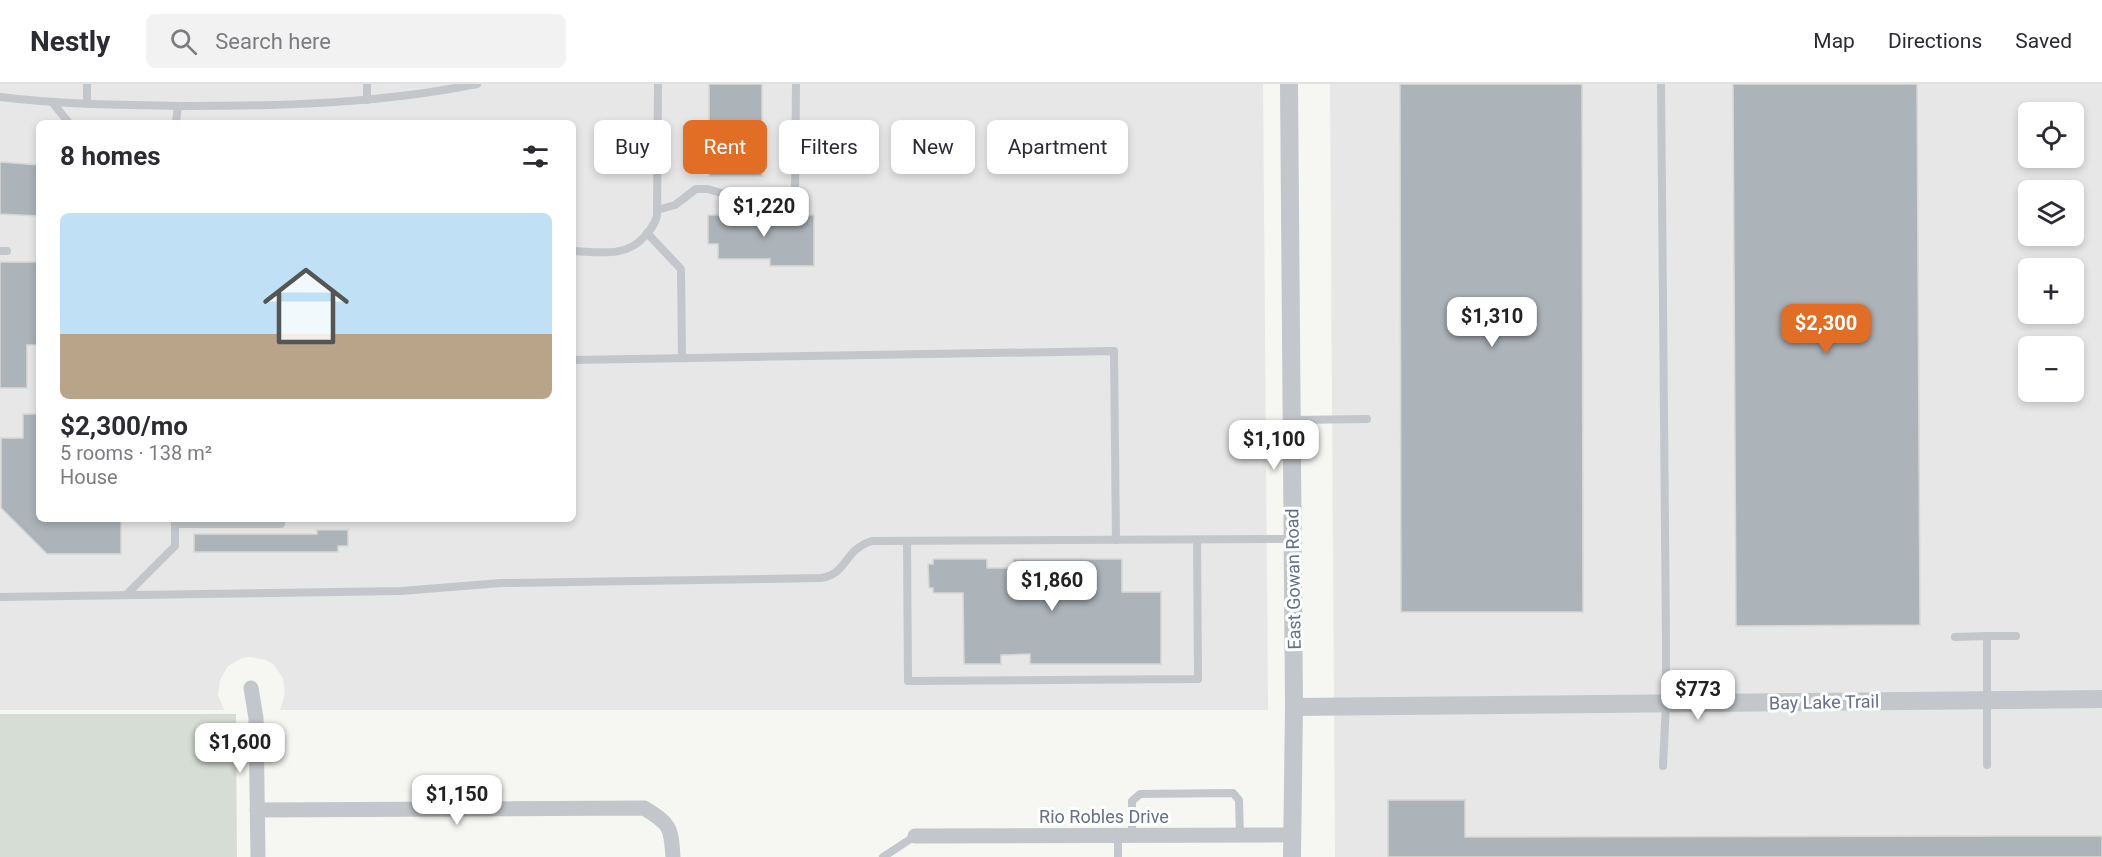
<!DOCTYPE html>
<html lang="en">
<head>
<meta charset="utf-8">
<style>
	body { margin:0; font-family:Roboto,sans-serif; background:#f2f2f3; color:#2b2b33; height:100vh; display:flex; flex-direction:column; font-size:22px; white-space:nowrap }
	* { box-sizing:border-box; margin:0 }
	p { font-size:20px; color:#7c7c81 }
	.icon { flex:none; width:33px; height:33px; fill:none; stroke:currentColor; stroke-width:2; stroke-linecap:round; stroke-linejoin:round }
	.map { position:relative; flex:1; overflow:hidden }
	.sheet { position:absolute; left:36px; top:36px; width:540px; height:402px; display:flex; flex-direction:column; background:#fff; border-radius:9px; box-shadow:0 3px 9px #0003 }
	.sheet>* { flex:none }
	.top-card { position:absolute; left:594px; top:36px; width:570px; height:54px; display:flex; gap:12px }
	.tools { position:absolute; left:2018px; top:18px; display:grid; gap:12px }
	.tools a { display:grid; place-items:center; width:66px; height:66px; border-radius:9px; background:#fff; box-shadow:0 3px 9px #0003; font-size:30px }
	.price { position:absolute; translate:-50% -51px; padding:0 14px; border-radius:12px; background:#fff; color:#222; font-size:20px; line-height:39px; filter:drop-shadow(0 2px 3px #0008) }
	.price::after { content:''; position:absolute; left:50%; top:36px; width:18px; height:14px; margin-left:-9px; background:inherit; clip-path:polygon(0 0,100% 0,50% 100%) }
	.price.active { background:#e26e26; color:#fff }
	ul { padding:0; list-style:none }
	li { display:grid; align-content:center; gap:12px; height:318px; padding:0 24px }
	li+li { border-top:2px solid #e1e1e2 }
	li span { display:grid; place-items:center; height:186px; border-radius:9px; color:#555 }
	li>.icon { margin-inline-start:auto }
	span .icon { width:108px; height:108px; fill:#fffc; stroke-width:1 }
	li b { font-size:26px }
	h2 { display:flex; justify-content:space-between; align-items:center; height:72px; padding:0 24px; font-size:26px }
	.chip { padding:0 21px; border-radius:9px; background:#fff; box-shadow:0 3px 9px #0003; font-size:21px; line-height:54px }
	.chip.active { background:#e26e26; color:#fff }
	header { display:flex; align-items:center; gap:36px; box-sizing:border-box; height:84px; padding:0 30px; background:#fff; border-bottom:2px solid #e1e1e2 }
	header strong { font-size:28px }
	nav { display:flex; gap:33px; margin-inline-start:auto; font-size:21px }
	.search { width:420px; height:54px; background:#f2f2f3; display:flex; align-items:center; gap:15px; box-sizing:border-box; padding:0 21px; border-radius:9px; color:#7c7c81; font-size:22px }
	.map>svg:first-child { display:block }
</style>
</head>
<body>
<header>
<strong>Nestly</strong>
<div class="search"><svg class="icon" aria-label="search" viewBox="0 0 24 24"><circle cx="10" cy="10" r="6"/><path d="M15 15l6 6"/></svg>Search here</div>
<nav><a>Map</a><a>Directions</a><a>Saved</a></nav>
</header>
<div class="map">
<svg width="2102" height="773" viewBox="0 0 2102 773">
	<rect width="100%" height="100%" fill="#f6f6f3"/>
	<g fill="#e6e7e6" fill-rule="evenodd">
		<path d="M0 0H1263L1268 626H280L285 610 283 594 273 580 266 576 250 573 242 574 228 582 220 596 218 611 224 626H0ZM39 39H573V435H39Z"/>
		<path d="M1330 0H2102V773H1335ZM2028 28H2073V74H2028ZM2028 106H2073V152H2028ZM2028 184H2073V230H2028ZM2028 262H2073V308H2028Z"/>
	</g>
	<path fill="#d6ddd4" d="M0 630H236L237 773H0Z"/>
	<g fill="#acb3b9" stroke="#d7d7d5" stroke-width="1.5">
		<rect x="709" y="0" width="53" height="92"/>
		<path d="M1400 0H1582L1583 528H1401Z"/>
		<path d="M1733 0H1917L1920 541 1736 542Z"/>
		<path d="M0 78 39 81V132L0 130Z"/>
		<path d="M708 131H814V182H770V175H718V160H708Z"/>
		<path d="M0 178H39V261H27V304H0Z"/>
		<path d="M23 330H39V435H121V470H47L1 424V354H23Z"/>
		<path d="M317 446H348V462H338V468H194V450H317Z"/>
		<path d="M933 475H987V484H1014L1013 475H1122V508H1161V580H1030V570L1001 571V580H964L963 509H933V504H929L928 480H933Z"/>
		<path d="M1388 716H1465V753L2102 752V773H1388Z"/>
	</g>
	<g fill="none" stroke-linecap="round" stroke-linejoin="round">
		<g stroke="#c3c6ca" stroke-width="8">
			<path d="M1661 0 1666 555V619L1663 682"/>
			<path d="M0 13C64 21 127 21 191 22 288 22 382 19 477 0"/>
			<path d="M367 16V0"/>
			<path d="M52 18 69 39"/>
			<path d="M87 20V0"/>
			<path d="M176 39 178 22"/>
			<path d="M657 126 675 121 696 105H708L721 109H795L796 0"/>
			<path d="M647 149 681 185 682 274"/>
			<path d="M0 167H7"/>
			<path d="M573 167C600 168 626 174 645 152 651 145 655 140 657 132L658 0"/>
			<path d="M573 276 1114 267 1116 456"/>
			<path d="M1292 336 1367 335"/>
			<path d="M907 457 908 597 1198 595 1197 456"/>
			<path d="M126 511 175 462V440H281V435"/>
			<path d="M0 513 401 507 501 499 821 494C848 490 843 466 872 457L1293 455"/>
			<path d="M1987 552H2016"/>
			<path d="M1955 553 1987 552V681"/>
			<path d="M1132 751V717L1140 710 1233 709 1239 716 1240 751"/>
			<path d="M883 773 915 752"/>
			<path d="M1118 773V751"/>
		</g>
		<g stroke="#c3c6ca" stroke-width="15">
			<path d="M251 604 256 634 258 773"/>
			<path d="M257 726 644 724C670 740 671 742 673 773"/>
			<path d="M915 752 1292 751"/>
		</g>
		<g stroke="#c3c6ca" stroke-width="18">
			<path d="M1289 0 1294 623 1292 773"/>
			<path d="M1294 623 2102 615"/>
		</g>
	</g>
	<g text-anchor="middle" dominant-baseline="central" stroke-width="6" stroke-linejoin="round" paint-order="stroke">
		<g font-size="18" fill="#657184" stroke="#fff">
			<text transform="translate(1293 495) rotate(-91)">East Gowan Road</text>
			<text transform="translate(1824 618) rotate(-1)">Bay Lake Trail</text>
			<text x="1104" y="732">Rio Robles Drive</text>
		</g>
	</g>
</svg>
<div class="tools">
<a><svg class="icon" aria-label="locate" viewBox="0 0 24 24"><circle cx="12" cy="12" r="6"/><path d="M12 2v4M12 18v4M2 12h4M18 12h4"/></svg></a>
<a><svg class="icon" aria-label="layers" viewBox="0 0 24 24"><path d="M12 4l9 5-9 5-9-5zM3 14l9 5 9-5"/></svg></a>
<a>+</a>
<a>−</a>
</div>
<b class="price" style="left:764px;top:154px">$1,220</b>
<b class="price" style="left:1492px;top:264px">$1,310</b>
<b class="price active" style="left:1826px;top:271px">$2,300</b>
<b class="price" style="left:1274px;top:387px">$1,100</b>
<b class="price" style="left:1052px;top:528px">$1,860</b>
<b class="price" style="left:1698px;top:637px">$773</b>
<b class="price" style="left:240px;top:690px">$1,600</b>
<b class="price" style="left:457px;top:742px">$1,150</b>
<div class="top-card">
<a class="chip">Buy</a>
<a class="chip active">Rent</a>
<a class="chip">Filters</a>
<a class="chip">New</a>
<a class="chip">Apartment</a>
</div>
<section class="sheet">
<h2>8 homes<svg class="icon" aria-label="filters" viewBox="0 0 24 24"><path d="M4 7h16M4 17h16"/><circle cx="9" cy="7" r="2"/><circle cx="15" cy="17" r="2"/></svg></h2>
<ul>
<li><span style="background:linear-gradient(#bfe0f5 65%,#b9a48a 0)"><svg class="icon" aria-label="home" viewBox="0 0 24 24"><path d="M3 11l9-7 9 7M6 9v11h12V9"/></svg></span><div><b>$2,300/mo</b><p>5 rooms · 138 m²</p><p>House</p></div></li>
</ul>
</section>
</div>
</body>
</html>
